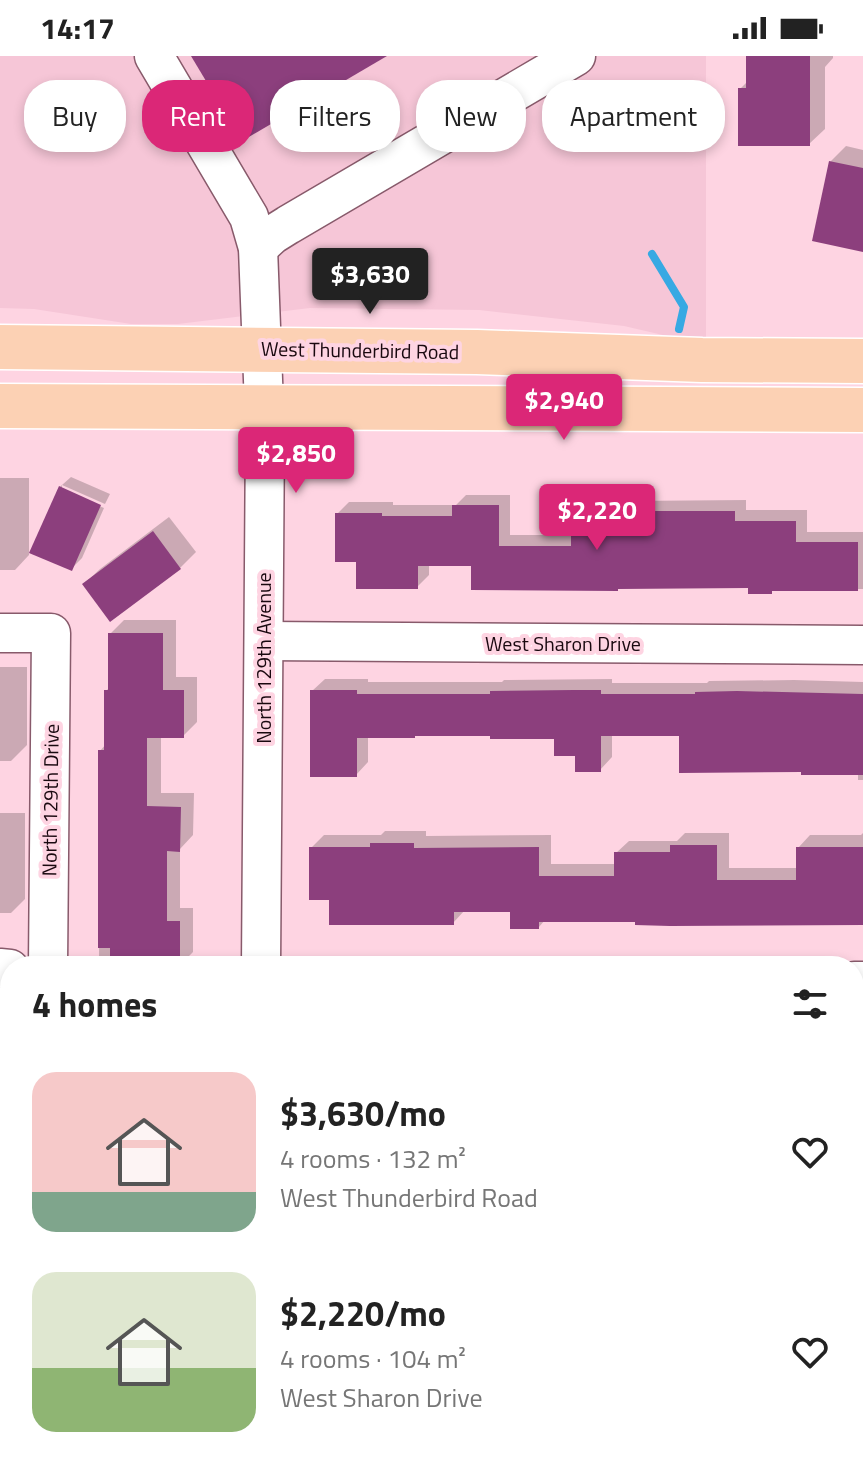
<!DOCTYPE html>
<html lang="en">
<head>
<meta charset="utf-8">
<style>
	body { margin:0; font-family:"Titillium Web",sans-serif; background:#f2f2f2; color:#222; height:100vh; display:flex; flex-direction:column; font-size:30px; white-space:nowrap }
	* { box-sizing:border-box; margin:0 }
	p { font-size:26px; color:#767676 }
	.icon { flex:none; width:44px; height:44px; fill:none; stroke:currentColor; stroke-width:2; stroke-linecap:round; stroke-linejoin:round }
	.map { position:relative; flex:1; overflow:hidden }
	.panel { position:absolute; left:0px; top:900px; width:864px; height:512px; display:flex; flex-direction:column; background:#fff; border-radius:32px 32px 0 0; box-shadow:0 4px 12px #0003 }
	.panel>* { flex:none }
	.guide { position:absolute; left:24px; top:24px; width:816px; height:72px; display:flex; gap:16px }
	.price { position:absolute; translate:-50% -68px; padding:0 18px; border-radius:8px; background:#db2777; color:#fff; font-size:26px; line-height:52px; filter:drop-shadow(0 2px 4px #0008) }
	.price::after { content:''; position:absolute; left:50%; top:48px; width:24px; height:18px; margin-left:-12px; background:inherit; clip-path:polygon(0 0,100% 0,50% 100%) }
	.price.current { background:#222; color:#fff }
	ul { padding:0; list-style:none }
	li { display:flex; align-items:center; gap:24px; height:200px; padding:0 32px }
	li span { display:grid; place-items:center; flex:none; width:224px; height:160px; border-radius:24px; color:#555 }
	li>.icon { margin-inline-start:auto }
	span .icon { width:96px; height:96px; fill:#fffc; stroke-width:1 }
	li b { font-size:34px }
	h2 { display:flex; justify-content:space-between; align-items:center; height:96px; padding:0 32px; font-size:34px }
	.tag { padding:0 28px; border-radius:32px; background:#fff; box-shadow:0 4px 12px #0003; font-size:28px; line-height:72px }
	.tag.current { background:#db2777; color:#fff }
	.status { display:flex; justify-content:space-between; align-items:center; height:56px; padding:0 40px; background:#fff; direction:ltr }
	.status svg { height:22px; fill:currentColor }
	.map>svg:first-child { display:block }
</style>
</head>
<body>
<div class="status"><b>14:17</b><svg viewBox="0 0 49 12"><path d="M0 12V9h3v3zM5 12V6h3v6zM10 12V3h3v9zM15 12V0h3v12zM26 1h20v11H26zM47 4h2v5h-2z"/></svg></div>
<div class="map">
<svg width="863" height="1412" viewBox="0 0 863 1412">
	<rect width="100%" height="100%" fill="#fed4e2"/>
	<path fill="#f6c6d7" d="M0 0H706V289L624 270 479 254 310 252 178 268H131L34 253 0 252Z"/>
	<g fill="#0003">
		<path d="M748 0H833V2L825 11V73L809 88 740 33 748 25Z"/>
		<path d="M846 90 863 94V193L830 106Z"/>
		<path d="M71 421 110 438 105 448 62 429Z"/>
		<path d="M0 422H29V499L15 514H0Z"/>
		<path d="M62 429V434L104 452 82 502 71 513 60 431Z"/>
		<path d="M585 436H629V445L746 444V454H807V476H863V533H774L771 536 750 530 473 508H429V519L417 531 358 504 337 458 349 446H393V449H456L466 439H510V479H573V448Z"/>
		<path d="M169 461 196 496 180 512 84 528 100 513Z"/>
		<path d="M124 564H176V621H197V666L183 680H161V737H194L193 779 180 793V852H193V896L181 908V910H99L100 695 106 688V635L110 631V578Z"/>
		<path d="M0 611H27V689L11 705H0Z"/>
		<path d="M325 623H368V626H502L504 624 612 623V627H707L709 625 794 624 863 626V724H858V717L803 714 681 678H612V701L600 714 577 698 556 681 492 678 368 680V706L356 719 312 635Z"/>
		<path d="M0 757H25V843L11 857H0Z"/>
		<path d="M385 775H426V780L551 779V808H616V797L629 785H677L685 777H729V812H798V792L810 779H861L863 777V868L545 864 539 871 512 854H465L453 867 331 842 311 792 324 779H381Z"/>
		<path d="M0 956 10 957V1001L7 1021 0 1028Z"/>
		<rect x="854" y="960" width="9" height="82"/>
		<path d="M854 1117H863V1201L859 1205H854Z"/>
		<path d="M10 1277V1301L1 1296Z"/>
		<path d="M854 1296H857V1318H863V1386L861 1388H854Z"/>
		<path d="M0 1376 10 1382V1402H32L26 1411 28 1412H0Z"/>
	</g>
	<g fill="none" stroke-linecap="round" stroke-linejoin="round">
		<path stroke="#37a9e3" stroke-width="8" d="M652 198 684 251 679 273"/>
	</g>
	<g fill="#8c3f7d">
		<path d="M191 0H387L242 85Z"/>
		<path d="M746 0H810V90H738V32H746Z"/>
		<path d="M829 105 863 112V196L812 185Z"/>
		<path d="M59 430 101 449 72 515 29 497Z"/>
		<path d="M571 447H618V455H735V465H796V486H858V535H772V538H748V532L618 533V535L471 534V510H418V533H356V506H335V457H382V460H452V449H499V490H571Z"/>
		<path d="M153 475 181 513 110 566 82 528Z"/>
		<path d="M108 577H163V634H184V682H147V750L181 751 180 796 167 795V865H180V910H110V892H98V694H104V634H108Z"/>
		<path d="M310 634H357V638H490V635L574 634H601V638H695V636L737 635 863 638V719H801V716L679 717V680H601V716H575V700H554V683H490V680H415V682H357V721H310Z"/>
		<path d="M370 787H414V792L539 791V820H614V796H670V789H717V824H796V791H863V869L670 870 635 869V866H539V873H510V856H454V869H329V844H309V791H370Z"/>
	</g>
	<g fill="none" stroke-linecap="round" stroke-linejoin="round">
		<g stroke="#885a6b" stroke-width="41">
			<g id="minor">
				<path d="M154 0 249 161 258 192 265 376 261 910"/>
				<path d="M258 192 272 179 288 169 576 0"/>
				<path d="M0 577H51L48 910"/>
				<path d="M264 585 863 589"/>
				<path d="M0 912 10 913"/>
				<path d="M854 925H863"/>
				<path d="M0 1164 10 1137"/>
				<path d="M854 1260 863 1261"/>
				<path d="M0 1342 10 1347"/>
				<path d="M94 1402 109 1412"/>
			</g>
		</g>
		<g stroke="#fff" stroke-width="47">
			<g id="major">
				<path d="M0 291 477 296 702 304 863 305"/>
				<path d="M0 350 863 354"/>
			</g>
		</g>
		<use href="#minor" stroke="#fff" stroke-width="38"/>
		<use href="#major" stroke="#fcd1b4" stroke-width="44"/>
	</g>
	<g text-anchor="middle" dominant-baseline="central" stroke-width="8" stroke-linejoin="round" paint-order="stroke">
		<g font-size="20" fill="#19080f" stroke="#fed4e2">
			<text transform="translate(360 294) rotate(1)">West Thunderbird Road</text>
			<text x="563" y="587">West Sharon Drive</text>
			<text transform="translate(263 602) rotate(-90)">North 129th Avenue</text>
			<text transform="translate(50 744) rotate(-89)">North 129th Drive</text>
		</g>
	</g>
</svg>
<b class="price current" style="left:370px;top:260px">$3,630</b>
<b class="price" style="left:564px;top:386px">$2,940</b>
<b class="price" style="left:296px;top:439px">$2,850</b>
<b class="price" style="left:597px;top:496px">$2,220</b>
<div class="guide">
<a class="tag">Buy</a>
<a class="tag current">Rent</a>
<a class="tag">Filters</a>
<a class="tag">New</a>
<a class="tag">Apartment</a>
</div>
<section class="panel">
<h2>4 homes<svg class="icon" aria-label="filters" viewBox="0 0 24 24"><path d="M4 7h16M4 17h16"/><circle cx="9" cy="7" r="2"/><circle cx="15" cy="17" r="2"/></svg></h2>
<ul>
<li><span style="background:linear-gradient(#f6c9c9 75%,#7fa58c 0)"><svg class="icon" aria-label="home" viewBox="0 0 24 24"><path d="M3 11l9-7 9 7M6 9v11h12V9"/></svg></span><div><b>$3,630/mo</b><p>4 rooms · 132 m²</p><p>West Thunderbird Road</p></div><svg class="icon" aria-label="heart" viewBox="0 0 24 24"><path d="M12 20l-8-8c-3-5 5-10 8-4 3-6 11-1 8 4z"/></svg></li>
<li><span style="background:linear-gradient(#dfe7d0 60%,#8fb573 0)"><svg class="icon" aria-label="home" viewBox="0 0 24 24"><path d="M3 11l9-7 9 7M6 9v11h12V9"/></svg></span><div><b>$2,220/mo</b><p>4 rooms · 104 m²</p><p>West Sharon Drive</p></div><svg class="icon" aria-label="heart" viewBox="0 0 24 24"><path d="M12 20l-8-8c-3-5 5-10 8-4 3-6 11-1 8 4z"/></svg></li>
</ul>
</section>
</div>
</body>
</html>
